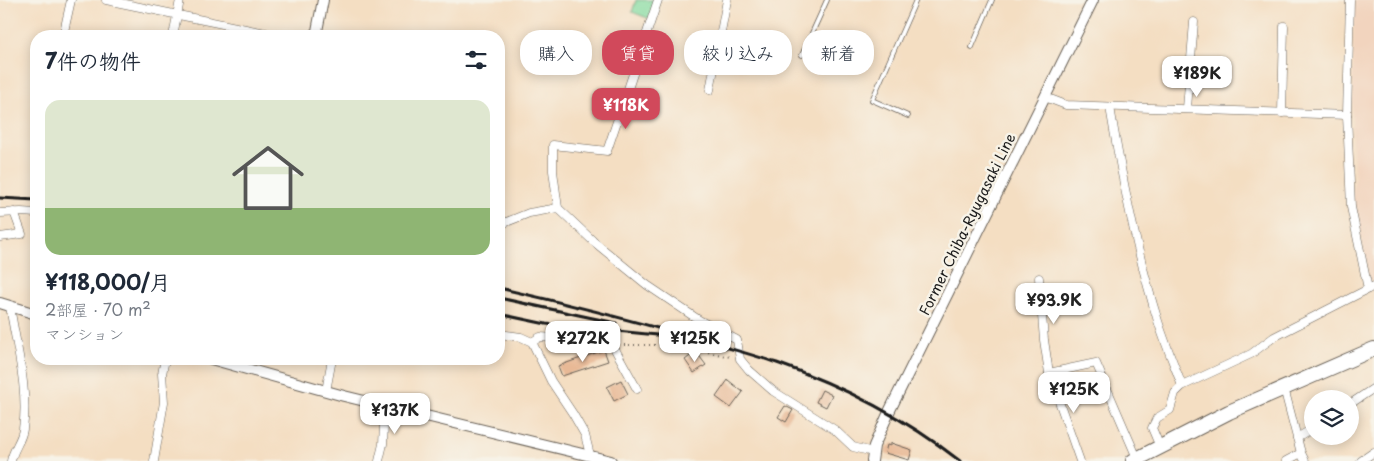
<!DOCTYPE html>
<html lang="ja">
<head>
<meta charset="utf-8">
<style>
	body { margin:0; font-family:"Playpen Sans","Klee One",sans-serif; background:#f2f2f3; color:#1f2937; height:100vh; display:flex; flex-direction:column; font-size:19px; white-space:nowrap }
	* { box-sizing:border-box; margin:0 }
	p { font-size:16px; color:#747a83 }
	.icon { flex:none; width:28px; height:28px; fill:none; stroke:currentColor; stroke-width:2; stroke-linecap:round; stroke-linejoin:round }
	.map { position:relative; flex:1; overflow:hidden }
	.sheet { position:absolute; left:30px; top:30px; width:475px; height:335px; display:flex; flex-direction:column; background:#fff; border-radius:20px; box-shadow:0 2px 12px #0003 }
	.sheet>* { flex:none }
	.top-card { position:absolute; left:520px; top:30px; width:475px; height:45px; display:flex; gap:10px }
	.controls { position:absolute; left:1304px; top:390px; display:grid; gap:10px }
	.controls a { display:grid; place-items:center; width:55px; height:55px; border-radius:50%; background:#fff; box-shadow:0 2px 12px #0003; font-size:25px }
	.price { position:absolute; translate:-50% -42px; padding:0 11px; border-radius:10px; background:#fff; color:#222; font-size:16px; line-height:32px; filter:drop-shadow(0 1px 2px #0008) }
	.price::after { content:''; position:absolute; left:50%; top:30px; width:15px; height:11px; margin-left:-8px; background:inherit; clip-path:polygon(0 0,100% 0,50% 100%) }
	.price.current { background:#d1495b; color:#fff }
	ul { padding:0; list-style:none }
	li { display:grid; align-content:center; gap:10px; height:265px; padding:0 15px }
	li+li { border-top:1px solid #e0e1e3 }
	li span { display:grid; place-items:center; height:155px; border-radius:15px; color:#555 }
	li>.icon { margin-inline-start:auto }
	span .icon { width:90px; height:90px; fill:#fffc; stroke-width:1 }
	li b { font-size:21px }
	h2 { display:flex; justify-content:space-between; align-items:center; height:60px; padding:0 15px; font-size:21px }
	.pill { padding:0 18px; border-radius:20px; background:#fff; box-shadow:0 2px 12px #0003; font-size:18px; line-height:45px }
	.pill.current { background:#d1495b; color:#fff }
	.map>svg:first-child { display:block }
</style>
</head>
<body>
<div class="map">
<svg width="1374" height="461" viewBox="0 0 1374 461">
	<rect width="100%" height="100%" fill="#f7f3e8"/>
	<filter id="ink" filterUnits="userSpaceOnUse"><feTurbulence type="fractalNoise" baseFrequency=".02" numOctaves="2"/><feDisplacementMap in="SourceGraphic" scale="10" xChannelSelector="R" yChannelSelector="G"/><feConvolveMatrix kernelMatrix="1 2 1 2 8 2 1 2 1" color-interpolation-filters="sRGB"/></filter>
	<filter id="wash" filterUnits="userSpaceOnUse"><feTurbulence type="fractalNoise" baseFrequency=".0096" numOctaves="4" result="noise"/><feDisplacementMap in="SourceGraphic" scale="20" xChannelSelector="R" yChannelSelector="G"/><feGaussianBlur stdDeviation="1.12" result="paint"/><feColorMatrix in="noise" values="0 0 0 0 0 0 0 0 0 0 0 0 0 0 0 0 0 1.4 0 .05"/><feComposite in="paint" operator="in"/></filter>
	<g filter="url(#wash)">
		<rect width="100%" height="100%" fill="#f4dec2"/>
		<path fill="#f2d4be" d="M1354 0H1374V283L1369 279 1357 214 1352 196 1355 179 1352 139Z"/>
		<path fill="#81da9f" stroke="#4e7b5e" d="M636 0H656L650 19 632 12Z"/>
		<g id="blocks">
			<g fill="#e8b996">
				<path d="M604 350 608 361 562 376 558 366Z"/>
				<path d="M694 353 695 354 697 353 706 365 694 373 685 360Z"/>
				<path d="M621 380 628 394 614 401 607 387Z"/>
				<path d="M728 380 743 392 731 408 716 397Z"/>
				<path d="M822 390 832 395 826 407 816 402Z"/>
				<path d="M785 406 793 410 786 422 778 417Z"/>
				<path d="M891 443 912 450 909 460 885 453 887 445 891 446Z"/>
			</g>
		</g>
	</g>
	<g filter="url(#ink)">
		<use href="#blocks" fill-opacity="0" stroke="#686056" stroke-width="1"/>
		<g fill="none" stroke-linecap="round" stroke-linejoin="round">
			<g stroke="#686056" stroke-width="5.5">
				<g id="service">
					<path d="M972 47 992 0"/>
					<path d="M802 55 827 0"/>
					<path d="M908 116 872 100 916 0"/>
				</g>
			</g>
			<g stroke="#686056" stroke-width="9">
				<g id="minor">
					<path d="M106 0 280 36"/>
					<path d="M1350 0 1347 115 1351 207 1368 289"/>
					<path d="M63 36 71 0"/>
					<path d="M173 36 180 0"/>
					<path d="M710 90 727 0"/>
					<path d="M1045 97 1066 105 1347 115"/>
					<path d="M1110 107C1122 179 1136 251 1158 321 1165 343 1174 364 1182 386"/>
					<path d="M1187 108 1194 22"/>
					<path d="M1282 113 1284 26"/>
					<path d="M558 208 553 171V145L607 151 658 0"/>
					<path d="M0 213 21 212 36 213"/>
					<path d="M499 225 529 213 558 208 593 241 647 285 699 320 737 340 740 359 749 370 773 391 835 430 853 447 873 452"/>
					<path d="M0 237 22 234 14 212"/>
					<path d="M1039 278 1044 340 1049 373 1080 461"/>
					<path d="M10 306C16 346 29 389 23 429 22 440 13 449 11 461"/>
					<path d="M499 334 521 337 532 342 551 381 573 414 585 435 590 455"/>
					<path d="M532 342 540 337 611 342 637 389"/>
					<path d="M1049 373 1096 363 1137 458"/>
					<path d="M1284 388 1301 453 1305 461"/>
					<path d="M326 391 332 359"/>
					<path d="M1350 404 1374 388"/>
					<path d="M1297 438 1312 429"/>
					<path d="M1160 447 1152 428 1157 418 1170 410 1175 393 1182 386 1251 354 1274 337 1374 286"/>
					<path d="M154 461 164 402 162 374 165 359"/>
					<path d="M379 461 383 444 385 406"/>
					<path d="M1286 461 1301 453"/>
					<path d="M1361 461 1374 452"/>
				</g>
			</g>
			<g stroke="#686056" stroke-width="12">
				<g id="tertiary">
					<path d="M316 36 323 0"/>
					<path d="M0 303 36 314"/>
					<path d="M211 359 344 396 611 461"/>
					<path d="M872 461 874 446 889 412 1093 0"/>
				</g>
			</g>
			<g stroke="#686056" stroke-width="16">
				<path id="trunk" d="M1133 461 1229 412 1374 349"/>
			</g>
			<path stroke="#686056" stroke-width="2" stroke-dasharray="1 4" stroke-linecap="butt" d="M624 345H676L730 357"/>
			<use href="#service" stroke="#fff" stroke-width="4"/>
			<use href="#minor" stroke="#fff" stroke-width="8"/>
			<use href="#tertiary" stroke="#fff" stroke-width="10"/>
			<use href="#trunk" stroke="#fff" stroke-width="14"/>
			<g stroke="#1c1c1c" stroke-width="3">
				<path d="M0 198 36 200"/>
				<path d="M499 288C566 303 631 320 697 339 724 347 751 354 777 363 843 386 905 418 960 461"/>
				<path d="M499 298 616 323"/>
				<path d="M499 314 546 324 667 336"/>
			</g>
		</g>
	</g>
	<g text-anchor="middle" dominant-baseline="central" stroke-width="5" stroke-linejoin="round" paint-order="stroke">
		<g font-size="14" fill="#1c1c1c" stroke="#f7f3e8">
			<text transform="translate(967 224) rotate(-64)">Former Chiba-Ryugasaki Line</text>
		</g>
	</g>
</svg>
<div class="controls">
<a><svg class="icon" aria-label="layers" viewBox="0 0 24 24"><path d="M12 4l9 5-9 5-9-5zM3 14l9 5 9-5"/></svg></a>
</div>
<b class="price" style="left:1197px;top:98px">¥189K</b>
<b class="price current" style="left:626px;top:130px">¥118K</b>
<b class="price" style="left:1054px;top:325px">¥93.9K</b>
<b class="price" style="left:583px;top:363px">¥272K</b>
<b class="price" style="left:695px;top:363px">¥125K</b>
<b class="price" style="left:1074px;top:414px">¥125K</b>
<b class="price" style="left:395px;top:435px">¥137K</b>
<div class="top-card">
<a class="pill">購入</a>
<a class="pill current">賃貸</a>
<a class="pill">絞り込み</a>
<a class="pill">新着</a>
</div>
<section class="sheet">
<h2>7件の物件<svg class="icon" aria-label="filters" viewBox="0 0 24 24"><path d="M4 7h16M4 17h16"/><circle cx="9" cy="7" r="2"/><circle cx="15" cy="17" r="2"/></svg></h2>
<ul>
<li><span style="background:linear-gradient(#dfe7d0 70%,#8fb573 0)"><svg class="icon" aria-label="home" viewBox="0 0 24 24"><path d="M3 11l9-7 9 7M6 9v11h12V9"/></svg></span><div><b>¥118,000/月</b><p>2部屋 · 70 m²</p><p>マンション</p></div></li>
</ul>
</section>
</div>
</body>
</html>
